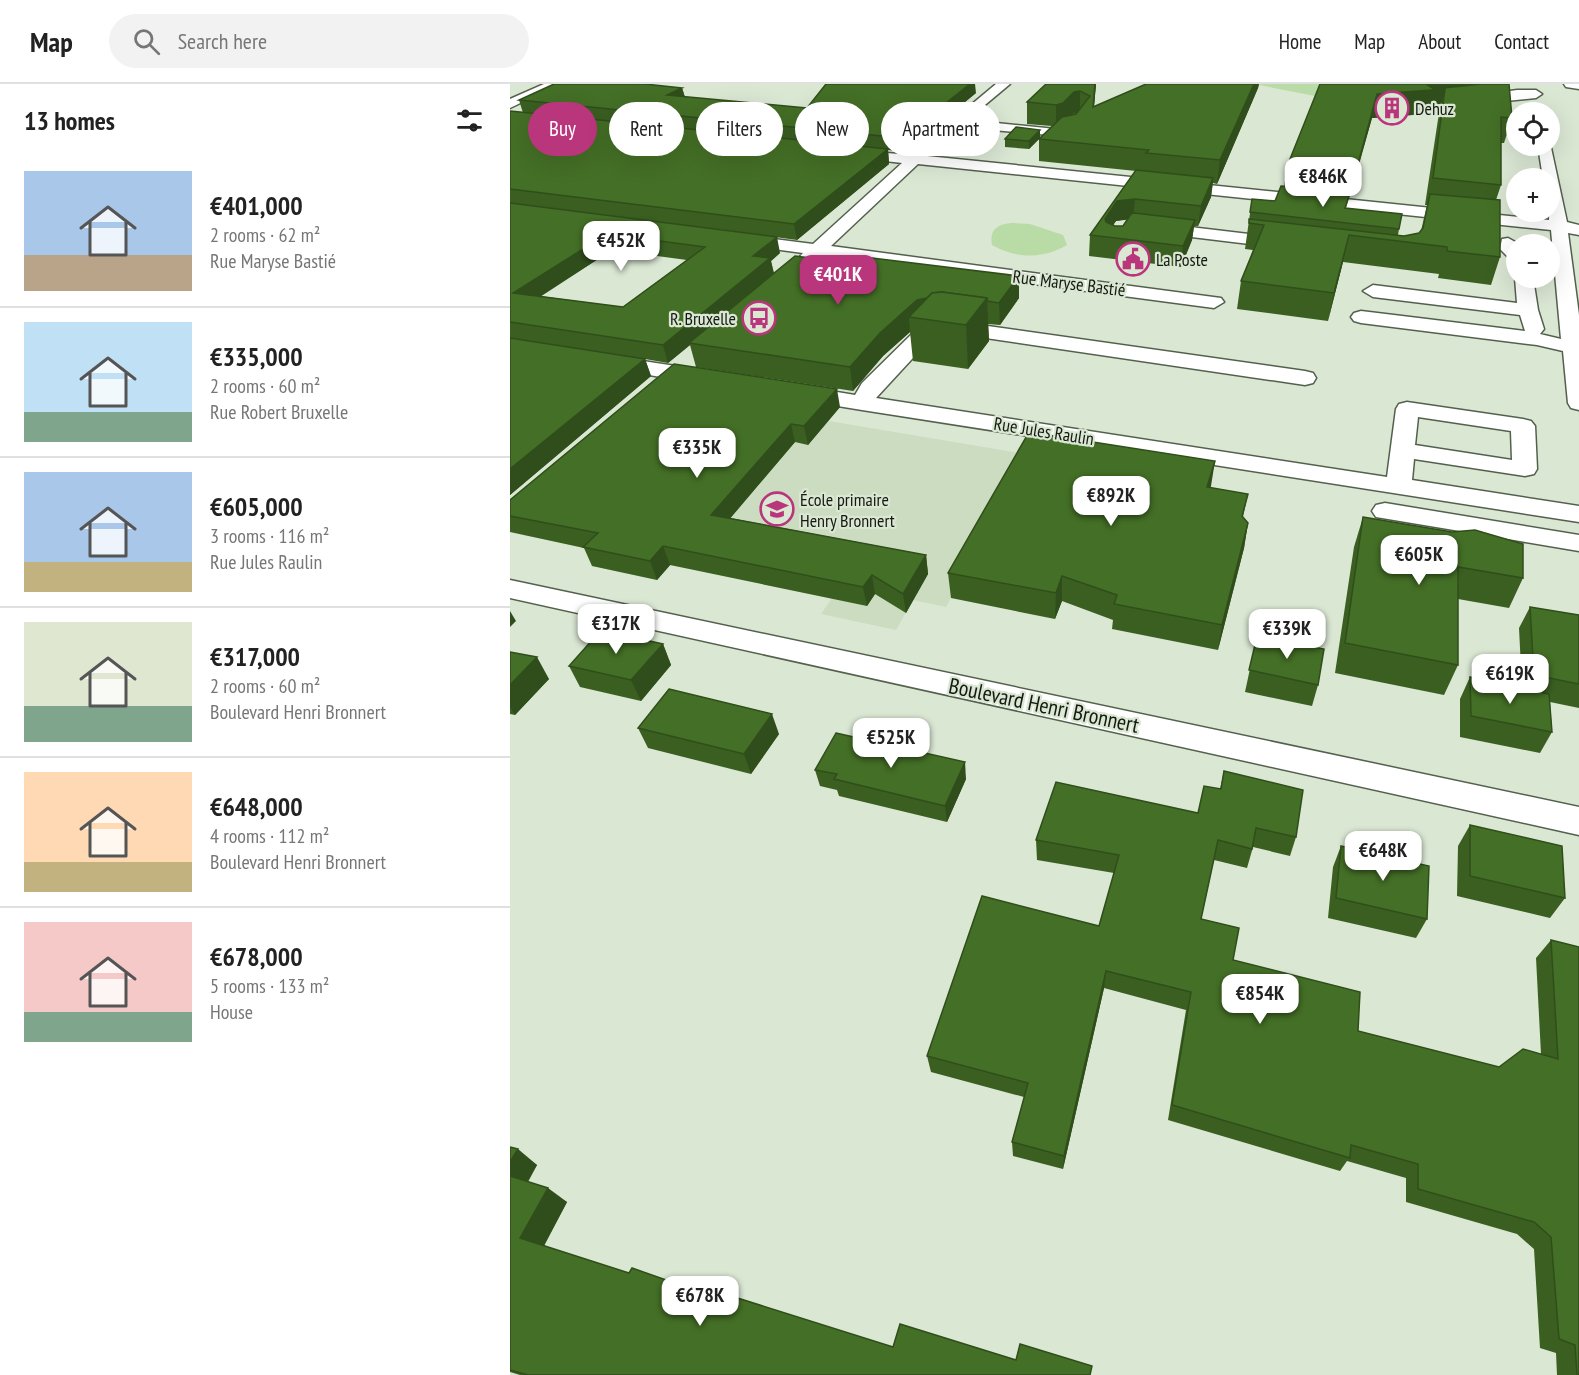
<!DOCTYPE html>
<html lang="en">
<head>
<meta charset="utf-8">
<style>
	body { margin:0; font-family:"PT Sans Narrow",sans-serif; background:#f2f2f2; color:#222; height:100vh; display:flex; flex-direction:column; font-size:22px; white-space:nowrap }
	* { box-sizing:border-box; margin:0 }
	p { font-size:20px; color:#767676 }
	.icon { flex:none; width:33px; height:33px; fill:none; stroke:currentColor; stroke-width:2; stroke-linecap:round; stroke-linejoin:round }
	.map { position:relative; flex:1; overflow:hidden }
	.sheet { display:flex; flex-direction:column; background:#fff; width:510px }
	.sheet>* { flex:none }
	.top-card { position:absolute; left:18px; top:18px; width:570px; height:54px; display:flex; gap:12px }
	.controls { position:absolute; left:996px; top:18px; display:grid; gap:12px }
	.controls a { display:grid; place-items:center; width:54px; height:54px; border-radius:50%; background:#fff; box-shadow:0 6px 24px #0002; font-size:30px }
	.price { position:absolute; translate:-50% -51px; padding:0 14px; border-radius:12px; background:#fff; color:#222; font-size:20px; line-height:39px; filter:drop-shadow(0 2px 3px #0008) }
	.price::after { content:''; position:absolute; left:50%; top:36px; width:18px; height:14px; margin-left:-9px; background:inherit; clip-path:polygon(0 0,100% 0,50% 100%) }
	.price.on { background:#b9357c; color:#fff }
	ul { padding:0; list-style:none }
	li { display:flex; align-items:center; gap:18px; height:150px; padding:0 24px }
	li+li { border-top:2px solid #e0e0e0 }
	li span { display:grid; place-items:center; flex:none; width:168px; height:120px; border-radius:0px; color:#555 }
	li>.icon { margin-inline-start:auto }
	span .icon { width:72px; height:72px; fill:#fffc; stroke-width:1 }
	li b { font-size:26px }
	h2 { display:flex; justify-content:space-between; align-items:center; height:72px; padding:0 24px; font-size:26px }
	.pill { padding:0 21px; border-radius:27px; background:#fff; box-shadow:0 6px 24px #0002; font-size:21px; line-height:54px }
	.pill.on { background:#b9357c; color:#fff }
	header { display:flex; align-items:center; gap:36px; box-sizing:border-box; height:84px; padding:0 30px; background:#fff; border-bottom:2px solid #e0e0e0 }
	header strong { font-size:28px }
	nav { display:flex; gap:33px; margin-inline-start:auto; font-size:21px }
	.search { width:420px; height:54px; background:#f2f2f2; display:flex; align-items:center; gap:15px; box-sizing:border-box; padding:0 21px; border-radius:33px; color:#767676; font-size:22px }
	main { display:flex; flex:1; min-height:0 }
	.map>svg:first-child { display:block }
</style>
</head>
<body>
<header>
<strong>Map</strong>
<div class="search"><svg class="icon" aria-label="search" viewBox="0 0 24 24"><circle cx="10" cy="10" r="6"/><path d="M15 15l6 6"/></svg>Search here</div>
<nav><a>Home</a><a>Map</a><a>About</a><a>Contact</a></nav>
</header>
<main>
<section class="sheet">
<h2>13 homes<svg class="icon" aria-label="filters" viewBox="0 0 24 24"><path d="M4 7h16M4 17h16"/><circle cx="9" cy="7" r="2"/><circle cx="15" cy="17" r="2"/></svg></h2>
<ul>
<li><span style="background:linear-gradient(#a9c7e8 70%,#b9a48a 0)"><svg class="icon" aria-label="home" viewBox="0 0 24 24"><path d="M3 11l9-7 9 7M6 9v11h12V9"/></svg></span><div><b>€401,000</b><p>2 rooms · 62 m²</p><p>Rue Maryse Bastié</p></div></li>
<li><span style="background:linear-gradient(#bfe0f5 75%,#7fa58c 0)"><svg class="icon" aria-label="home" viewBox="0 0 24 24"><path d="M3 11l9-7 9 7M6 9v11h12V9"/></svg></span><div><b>€335,000</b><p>2 rooms · 60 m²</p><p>Rue Robert Bruxelle</p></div></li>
<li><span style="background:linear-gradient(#a9c7e8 75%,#c2b280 0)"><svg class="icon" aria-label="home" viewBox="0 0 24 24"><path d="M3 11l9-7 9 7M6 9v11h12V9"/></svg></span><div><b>€605,000</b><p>3 rooms · 116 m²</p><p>Rue Jules Raulin</p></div></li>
<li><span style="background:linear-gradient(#dfe7d0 70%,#7fa58c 0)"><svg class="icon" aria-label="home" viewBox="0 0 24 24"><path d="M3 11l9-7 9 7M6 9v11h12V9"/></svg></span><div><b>€317,000</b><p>2 rooms · 60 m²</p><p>Boulevard Henri Bronnert</p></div></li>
<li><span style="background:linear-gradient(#ffd9b3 75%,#c2b280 0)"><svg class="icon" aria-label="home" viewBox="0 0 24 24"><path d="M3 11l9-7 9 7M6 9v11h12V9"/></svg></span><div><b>€648,000</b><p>4 rooms · 112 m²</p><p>Boulevard Henri Bronnert</p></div></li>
<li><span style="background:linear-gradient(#f6c9c9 75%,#7fa58c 0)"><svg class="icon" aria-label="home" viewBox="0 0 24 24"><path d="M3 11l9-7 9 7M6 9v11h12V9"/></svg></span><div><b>€678,000</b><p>5 rooms · 133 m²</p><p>House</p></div></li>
</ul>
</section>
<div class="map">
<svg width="1069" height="1291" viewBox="0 0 1069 1291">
	<rect width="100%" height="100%" fill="#dae7d3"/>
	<path fill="#cbdcc1" d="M295 333 521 371 436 523 403 516 386 546 311 530 322 514 161 481 147 496 82 482 95 468 13 451 98 374Z"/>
	<g fill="#b9dba6">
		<path d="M744 0H836L841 19Z"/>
		<path d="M502 139 520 140 553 151 557 161C533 175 506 175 482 161 479 145 488 140 502 139Z"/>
	</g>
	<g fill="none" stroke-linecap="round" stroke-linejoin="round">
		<g stroke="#54604e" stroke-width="3">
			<g id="minor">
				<path d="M34 0H50L0 24V15Z"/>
				<path d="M486 0H500L457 36 546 45 551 46V52L448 43 417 72 1039 136 1040 94H1033L1028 62H1040V59L1057 138 1069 141V151L1058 149 1069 231V326L1061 324 1058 319 1053 267 1027 261 851 239 844 237 841 233 844 229 851 227 1015 247 1010 231 863 213 853 207 863 201 1007 219 1005 194 1006 191V194H1023L1028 226 1034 245 1030 250 1051 255 1041 146 408 80 321 162 711 214 714 218 704 224 311 172 302 180 296 181 287 176 293 169 225 160 216 155 225 150 303 160 392 79 333 72 328 71 326 68 328 65 401 71Z"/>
				<path d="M1054 0H1069V5L1056 3Z"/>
				<path d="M1007 6H1026L1032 10 1026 14 957 21 950 17 957 13Z"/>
				<path d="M638 138 780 155 789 160 780 165 632 147 629 143Z"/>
				<path d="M998 154 1007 159 1006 176 1000 175 990 165 992 155Z"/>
				<path d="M435 236 795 287 803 289 806 294 803 299 795 301 435 248 425 250 366 314 877 393 886 325 889 320 897 318 1013 335 1021 337 1025 342 1027 385 1024 390 1015 392 904 375 902 396 1069 422V438L352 326 285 315 277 313 274 308 277 303 285 301 345 311 352 299 411 241ZM908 333 1001 347 1002 376 905 361Z"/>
				<path d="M93 271 199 287 207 289 210 294 207 299 199 301 85 282 82 277 85 272Z"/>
				<path d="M875 419 1069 451V467L866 433 862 427 866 421Z"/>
				<path d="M0 496 1069 723V751L0 514Z"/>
			</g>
		</g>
		<use href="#minor" fill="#fff" fill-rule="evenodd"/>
	</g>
	<g fill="#3a5f21" fill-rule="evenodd">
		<path d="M536 0H586L584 23 636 0H749L748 4 707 100 703 99 701 113 688 142H684L682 156 671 183 579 172 580 151 626 87 529 77V55L519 65 495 63V55L530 46V54L542 42 517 40V18ZM617 135 613 142H605L603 141 606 137Z"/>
		<path d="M810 0H999L1002 34 994 59H991V101L986 116 990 173 981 201 928 194 929 190 833 178 818 237 727 225 731 197 743 166 735 165 742 115 765 117 774 102 778 80ZM929 29 915 121H917L911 147 909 149 894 152 888 151 889 145 836 124 862 34Z"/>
		<path d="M172 4 175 13 297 24 466 9 394 68 378 66 379 80 287 156 206 145 270 169 261 177 264 189 339 179 509 192V214L490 241 478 240 479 257 458 285 403 277 400 248 373 272 343 307 186 283 180 261 158 279 135 275 141 292 0 411V27L13 29 9 16ZM102 166 177 176 113 223 30 212Z"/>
		<path d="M330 323 298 361 285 358 220 434 416 471 418 490 396 529 365 510 357 522 160 481 147 496 82 482 74 464 0 448V416Z"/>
		<path d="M701 404 738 410 733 433 738 439 734 464 708 566 602 545 603 536 552 517 545 535 441 514 438 489Z"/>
		<path d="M853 433 1013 494 999 524 948 515V581L934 611 825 589 844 463Z"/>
		<path d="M1020 523 1069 531V624L1040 618 1042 648 1030 669 950 653V615L960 593 1012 604 1009 544Z"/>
		<path d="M747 552 808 601 802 622 735 608Z"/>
		<path d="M153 560 161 581 131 617 70 603 59 582Z"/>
		<path d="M0 568 39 595 5 631 0 630Z"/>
		<path d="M128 644 269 650 241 690 138 664Z"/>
		<path d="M305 686 456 695 437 738 329 712 327 706 310 702Z"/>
		<path d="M714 687 786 753 780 772 743 763 737 784 704 776 691 835 723 876 848 947 989 983 1031 970 1026 874 1041 856 1069 1291H1047L1046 1269 1030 1264 1024 1165 1007 1150 896 1118V1094L837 1077 830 1087 658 1036 676 926 594 904 553 1085 503 1072 502 1058 514 1013 421 988 417 972 589 842 604 789 527 776 526 756 688 729 710 705Z"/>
		<path d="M960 741 1055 814 1040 834 947 812 948 762Z"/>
		<path d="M831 762 917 835 906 854 818 834 823 783Z"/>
		<path d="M0 1063 27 1081 18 1098 57 1118 34 1162 119 1189 383 1263 506 1276 580 1291H10L0 1288Z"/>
	</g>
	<g fill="#304e1b">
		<path d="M460 0H465L466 9 394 68 392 54Z"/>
		<path d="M585 0H586L582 45 583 23Z"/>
		<path d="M744 0H749L748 4 707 100 710 76Z"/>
		<path d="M915 0H979L935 5 929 29 862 34 840 113 846 87 867 10Z"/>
		<path d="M172 4 176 17 157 11Z"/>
		<path d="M570 7V28L563 29 553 41 546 43V21L564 8Z"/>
		<path d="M530 46V54L519 65V57Z"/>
		<path d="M378 65 379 80 287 156 284 140Z"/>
		<path d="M703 94 701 113 688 142 691 122Z"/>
		<path d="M625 115 623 135 606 137 595 153V135L607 117Z"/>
		<path d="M685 136 682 156 671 183 673 162Z"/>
		<path d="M97 150 102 166 10 226 3 209Z"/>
		<path d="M839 151 833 178 818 237 824 209Z"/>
		<path d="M267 153 270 169 261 177 264 191 179 259 180 261 158 279 153 261 243 172Z"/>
		<path d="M509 192V214L490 241 489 219Z"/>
		<path d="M434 211 399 233 400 248 373 272 343 307 340 283 370 249 407 216Z"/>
		<path d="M477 214 479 257 458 285 456 241Z"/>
		<path d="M135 275 141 292 0 411V385Z"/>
		<path d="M327 305 330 323 298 361 294 342Z"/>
		<path d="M281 340 285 358 207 450 201 431Z"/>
		<path d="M705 377 701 402 694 428 697 403Z"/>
		<path d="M738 439 734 464 708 566 712 541Z"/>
		<path d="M153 462 160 481 147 496 140 477Z"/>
		<path d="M416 471 418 490 396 529 393 510Z"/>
		<path d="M362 491 365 510 357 522 353 503Z"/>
		<path d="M552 492V517L545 535 546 509Z"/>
		<path d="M0 527 6 537 0 543Z"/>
		<path d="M153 560 161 581 131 617 121 596Z"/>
		<path d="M27 573 39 595 5 631 0 623V601Z"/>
		<path d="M262 630 269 650 241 690 234 670Z"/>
		<path d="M455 678 456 695 437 738 435 722Z"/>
		<path d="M596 887 594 904 553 1085 554 1072Z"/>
		<path d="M8 1065 27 1081 13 1105 0 1095V1078Z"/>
		<path d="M38 1104 57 1118 31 1167 10 1154Z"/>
	</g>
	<g fill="#446f26" stroke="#304e1b" stroke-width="1.5" fill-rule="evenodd">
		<path d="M44 0H135L172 4 157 11 297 24 316 0H460L392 54 9 16Z"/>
		<path d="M536 0H585L583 23 636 0H744L710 76 636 69 639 66 529 55 552 33 566 30 580 12 570 7 564 8 553 19 546 21 517 18Z"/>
		<path d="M810 0H916L924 5 971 0H999L1002 34 991 33V101L923 94 935 5 867 10 846 87 778 80Z"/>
		<path d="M0 27 378 65 284 140 0 105Z"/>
		<path d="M506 43 530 46 519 57 495 55Z"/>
		<path d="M626 86 703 94 691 122 625 115 607 117 595 135 596 138 605 142H613L621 130 624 129 685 136 673 162 580 151Z"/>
		<path d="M771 102 840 109 835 124 892 130 889 145 740 128 742 115 765 117Z"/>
		<path d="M920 110 990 116V173L937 167V163L839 151 824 209 731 197 754 141 739 139V135L894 152 909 149 913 144Z"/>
		<path d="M0 119 267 153 243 172 260 174 153 261 0 238ZM97 150 195 163 113 223 3 209Z"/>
		<path d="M285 172 339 179 346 172 509 192 489 219 477 217V214L432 208 422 209 417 214 407 216 370 249 340 283 179 259Z"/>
		<path d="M432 208 477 214 456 241 399 233 422 209Z"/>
		<path d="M0 254 135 275 0 385Z"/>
		<path d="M164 280 327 305 294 342 281 340 201 431 416 471 393 510 362 491 353 503 153 462 140 477 73 463 88 449 0 432V416Z"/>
		<path d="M519 348 705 377 697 403 738 410 732 432 738 439 712 541 604 520 607 511 552 492 546 509 438 489Z"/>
		<path d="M853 433 942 448 965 446 1013 460V494L948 483V581L835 559Z"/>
		<path d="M1020 523 1069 531V600L1024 591Z"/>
		<path d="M91 546 153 560 121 596 59 582Z"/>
		<path d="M747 552 814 565 808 601 739 586Z"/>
		<path d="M0 568 27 573 0 601Z"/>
		<path d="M960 593 1039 610 1042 648 961 632Z"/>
		<path d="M159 605 262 630 234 670 128 644Z"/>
		<path d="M326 649 455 678 435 722 324 695 327 690 305 686Z"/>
		<path d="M714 687 793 706 786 753 746 744 742 765 708 756 691 835 729 844 723 876 850 908 848 947 989 983 1013 965 1048 975 1041 856 1069 863V1291H1067L1065 1261 1049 1255 1041 1153 1024 1138 908 1105V1080L841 1061 840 1074 662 1021 681 908 596 887 554 1072 502 1058 518 999 417 972 472 812 589 842 609 771 526 756 546 698 688 729 694 702 711 705Z"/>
		<path d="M960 741 1052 762 1055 814 960 792Z"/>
		<path d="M831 762 919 782 917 835 826 814Z"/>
		<path d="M0 1063 8 1065 0 1078Z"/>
		<path d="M0 1092 38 1104 10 1154 119 1189 122 1184 216 1217 218 1211 383 1263 390 1240 506 1276 510 1260 582 1282 580 1291H18L0 1286Z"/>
	</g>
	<defs>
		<g id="building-ring" transform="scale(1.725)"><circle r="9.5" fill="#dae7d3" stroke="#b9357c" stroke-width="1.5"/><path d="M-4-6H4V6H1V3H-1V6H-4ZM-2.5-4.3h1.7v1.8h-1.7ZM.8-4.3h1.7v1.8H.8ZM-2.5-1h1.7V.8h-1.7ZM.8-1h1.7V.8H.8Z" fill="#b9357c"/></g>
		<g id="civic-ring" transform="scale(1.725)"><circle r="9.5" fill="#dae7d3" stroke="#b9357c" stroke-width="1.5"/><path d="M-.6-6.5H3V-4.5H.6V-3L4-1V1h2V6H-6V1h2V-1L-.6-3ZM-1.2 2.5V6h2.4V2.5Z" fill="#b9357c"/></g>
		<g id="bus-ring" transform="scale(1.725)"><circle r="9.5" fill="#dae7d3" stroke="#b9357c" stroke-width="1.5"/><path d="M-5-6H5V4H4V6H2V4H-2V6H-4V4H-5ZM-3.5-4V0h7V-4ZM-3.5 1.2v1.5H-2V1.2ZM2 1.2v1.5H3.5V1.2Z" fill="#b9357c"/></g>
		<g id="school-ring" transform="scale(1.725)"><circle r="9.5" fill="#dae7d3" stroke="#b9357c" stroke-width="1.5"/><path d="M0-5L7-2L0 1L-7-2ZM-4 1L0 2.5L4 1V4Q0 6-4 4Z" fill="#b9357c"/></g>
	</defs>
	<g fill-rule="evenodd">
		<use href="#building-ring" x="882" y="24"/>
		<use href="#civic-ring" x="623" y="175"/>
		<use href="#bus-ring" x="249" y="234"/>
		<use href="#school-ring" x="267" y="425"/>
	</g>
	<g text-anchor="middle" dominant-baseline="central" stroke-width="4.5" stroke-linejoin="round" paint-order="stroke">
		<g font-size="18" fill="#151912" stroke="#dae7d3" text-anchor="start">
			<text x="905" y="24">Dehuz</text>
			<text x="646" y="175">La Poste</text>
			<text x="226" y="234" text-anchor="end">R. Bruxelle</text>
			<text x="290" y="415">École primaire<tspan x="290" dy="21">Henry Bronnert</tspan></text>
		</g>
		<g font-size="18" fill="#151912" stroke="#dae7d3">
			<text transform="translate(559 199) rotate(7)">Rue Maryse Bastié</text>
			<text transform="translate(534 347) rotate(9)">Rue Jules Raulin</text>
		</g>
		<g font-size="22" fill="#151912" stroke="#dae7d3">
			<text transform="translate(534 621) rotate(12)">Boulevard Henri Bronnert</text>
		</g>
	</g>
</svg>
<div class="controls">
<a><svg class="icon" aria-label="locate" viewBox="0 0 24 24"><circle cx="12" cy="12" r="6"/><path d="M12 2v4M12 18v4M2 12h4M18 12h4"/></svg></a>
<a>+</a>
<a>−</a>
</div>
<b class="price" style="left:813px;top:124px">€846K</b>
<b class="price" style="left:111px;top:188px">€452K</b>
<b class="price on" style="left:328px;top:222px">€401K</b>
<b class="price" style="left:187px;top:395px">€335K</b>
<b class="price" style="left:601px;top:443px">€892K</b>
<b class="price" style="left:909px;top:502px">€605K</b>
<b class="price" style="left:106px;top:571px">€317K</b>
<b class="price" style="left:777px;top:576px">€339K</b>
<b class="price" style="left:1000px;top:621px">€619K</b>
<b class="price" style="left:381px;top:685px">€525K</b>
<b class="price" style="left:873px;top:798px">€648K</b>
<b class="price" style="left:750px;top:941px">€854K</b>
<b class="price" style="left:190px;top:1243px">€678K</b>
<div class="top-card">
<a class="pill on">Buy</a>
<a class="pill">Rent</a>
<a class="pill">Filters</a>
<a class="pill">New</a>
<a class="pill">Apartment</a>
</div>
</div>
</main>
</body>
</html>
